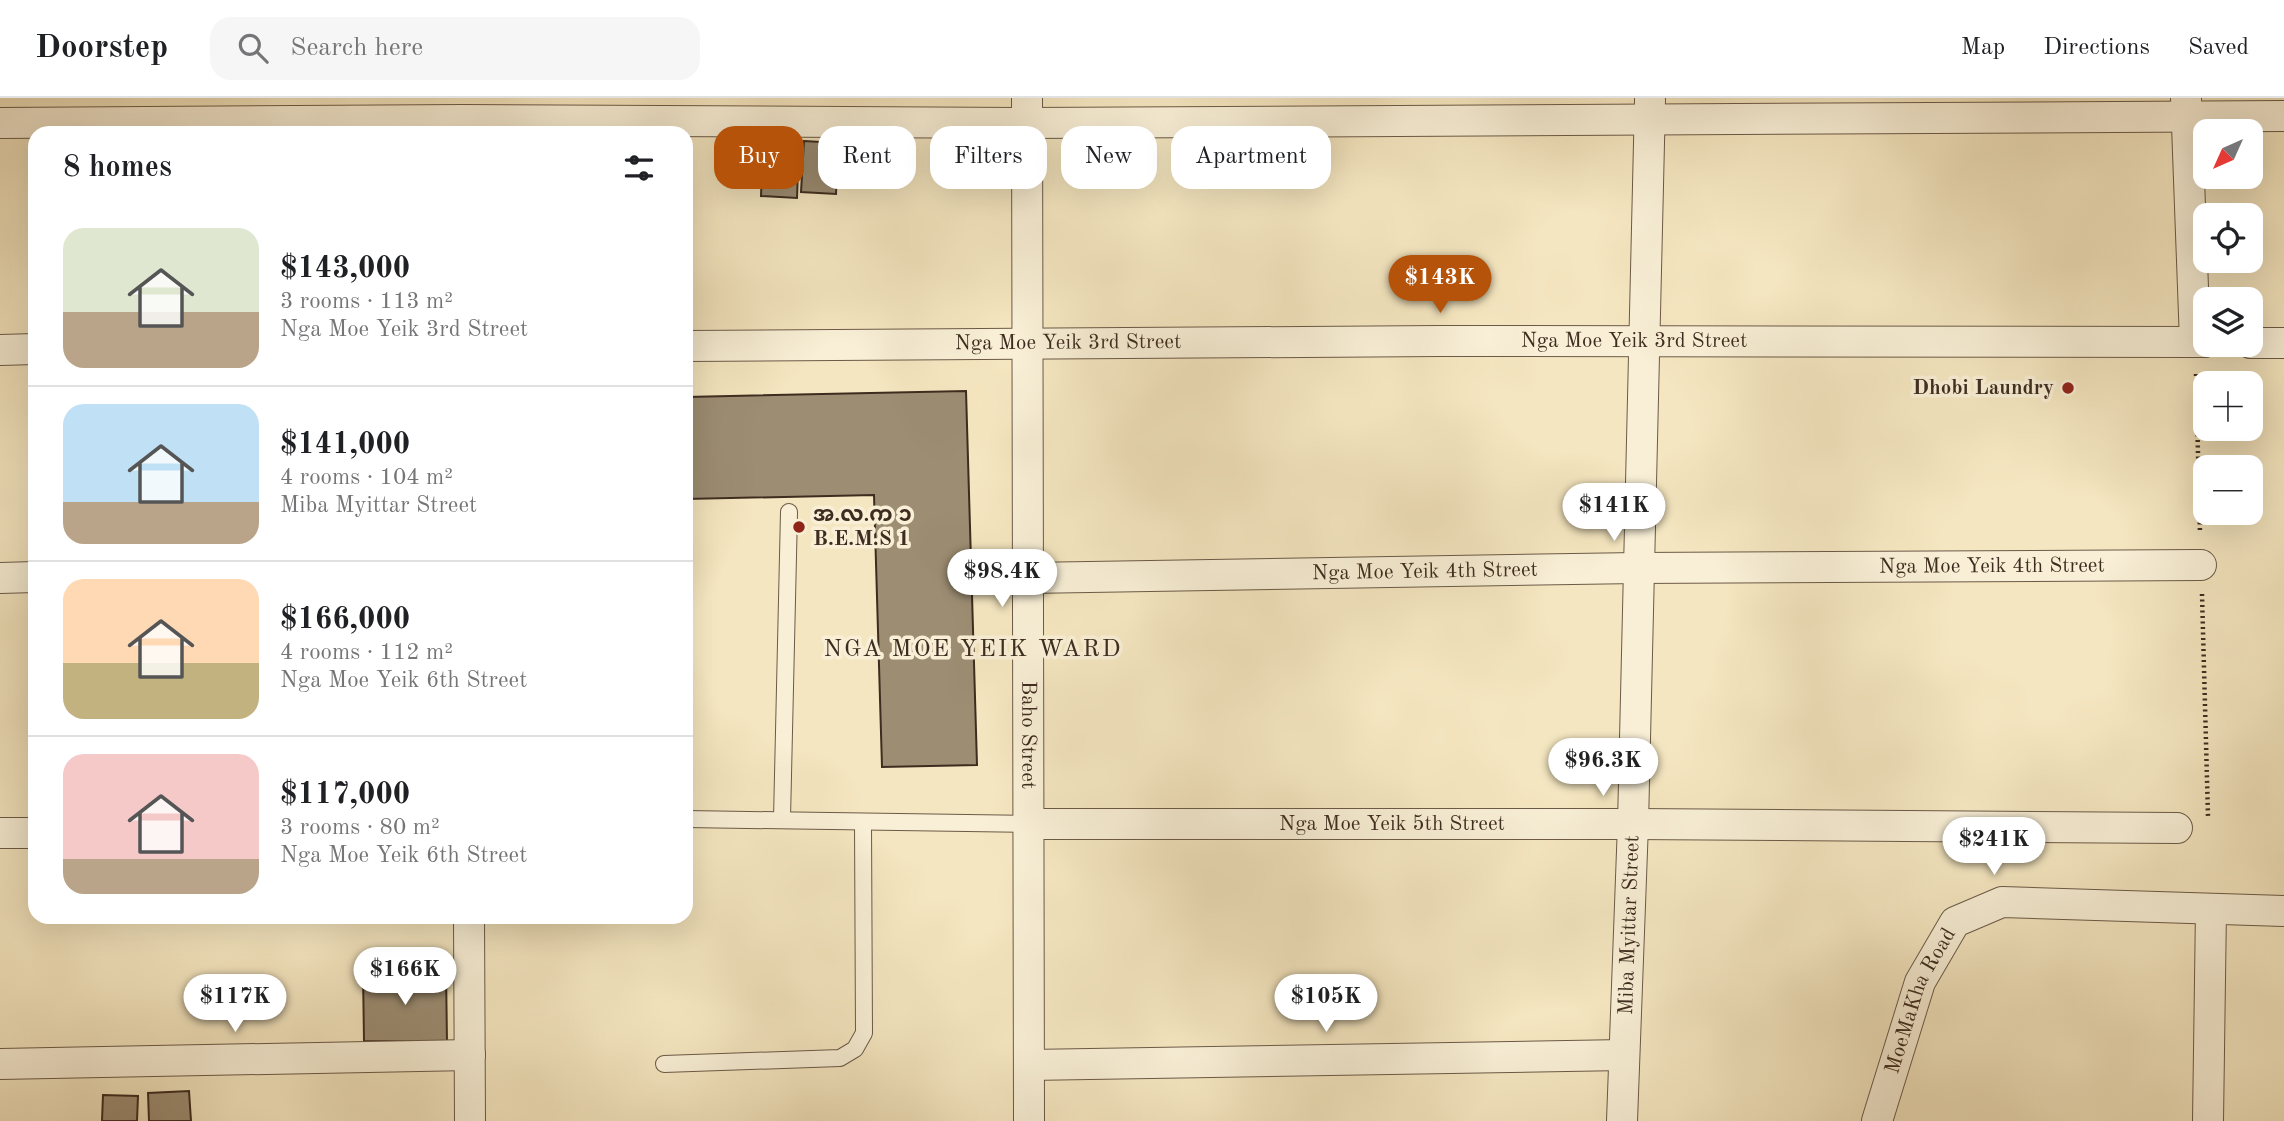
<!DOCTYPE html>
<html lang="en">
<head>
<meta charset="utf-8">
<style>
	body { margin:0; font-family:"Old Standard TT","Noto Sans Myanmar",serif; background:#f6f6f6; color:#202124; height:100vh; display:flex; flex-direction:column; font-size:26px; white-space:nowrap }
	* { box-sizing:border-box; margin:0 }
	p { font-size:23px; color:#757577 }
	.icon { flex:none; width:38px; height:38px; fill:none; stroke:currentColor; stroke-width:2; stroke-linecap:round; stroke-linejoin:round }
	.map { position:relative; flex:1; overflow:hidden }
	.panel { position:absolute; left:28px; top:28px; width:665px; height:798px; display:flex; flex-direction:column; background:#fff; border-radius:21px; box-shadow:0 7px 28px #0002 }
	.panel>* { flex:none }
	.guide { position:absolute; left:714px; top:28px; width:665px; height:63px; display:flex; gap:14px }
	.needle { width:46px; rotate:225deg }
	.buttons { position:absolute; left:2193px; top:21px; display:grid; gap:14px }
	.buttons a { display:grid; place-items:center; width:70px; height:70px; border-radius:14px; background:#fff; box-shadow:0 7px 28px #0002; font-size:35px }
	.price { position:absolute; translate:-50% -60px; padding:0 16px; border-radius:24px; background:#fff; color:#222; font-size:23px; line-height:46px; filter:drop-shadow(0 2px 4px #0008) }
	.price::after { content:''; position:absolute; left:50%; top:42px; width:21px; height:16px; margin-left:-10px; background:inherit; clip-path:polygon(0 0,100% 0,50% 100%) }
	.price.on { background:#b45309; color:#fff }
	ul { padding:0; list-style:none }
	li { display:flex; align-items:center; gap:21px; height:175px; padding:0 35px }
	li+li { border-top:2px solid #e0e0e0 }
	li span { display:grid; place-items:center; flex:none; width:196px; height:140px; border-radius:21px; color:#555 }
	li>.icon { margin-inline-start:auto }
	span .icon { width:84px; height:84px; fill:#fffc; stroke-width:1 }
	li b { font-size:30px }
	h2 { display:flex; justify-content:space-between; align-items:center; height:84px; padding:0 35px; font-size:30px }
	.pill { padding:0 24px; border-radius:21px; background:#fff; box-shadow:0 7px 28px #0002; font-size:24px; line-height:63px }
	.pill.on { background:#b45309; color:#fff }
	header { display:flex; align-items:center; gap:42px; box-sizing:border-box; height:98px; padding:0 35px; background:#fff; border-bottom:2px solid #e0e0e0 }
	header strong { font-size:33px }
	nav { display:flex; gap:38px; margin-inline-start:auto; font-size:24px }
	.search { width:490px; height:63px; background:#f6f6f6; display:flex; align-items:center; gap:18px; box-sizing:border-box; padding:0 24px; border-radius:21px; color:#757577; font-size:26px }
	.map>svg:first-child { display:block }
</style>
</head>
<body>
<header>
<strong>Doorstep</strong>
<div class="search"><svg class="icon" aria-label="search" viewBox="0 0 24 24"><circle cx="10" cy="10" r="6"/><path d="M15 15l6 6"/></svg>Search here</div>
<nav><a>Map</a><a>Directions</a><a>Saved</a></nav>
</header>
<div class="map">
<svg width="2284" height="1023" viewBox="0 0 2284 1023">
	<rect width="100%" height="100%" fill="#f4e6c0"/>
	<filter id="stains"><feTurbulence type="fractalNoise" baseFrequency=".00286" numOctaves="4"/><feColorMatrix values="0 0 0 0 .2 0 0 0 0 .09 0 0 0 0 .02 0 0 0 .5 -.17"/></filter>
	<radialGradient id="worn" r=".72"><stop offset=".6" stop-color="#630" stop-opacity="0"/><stop offset="1" stop-color="#630" stop-opacity=".3"/></radialGradient>
	<g fill="#9c8d73" stroke="#3d2c1f" stroke-width="2">
		<path d="M763 40 799 41 797 100 761 98Z"/>
		<path d="M804 43 838 45 836 96 801 94Z"/>
		<path d="M966 293 977 667 882 669 874 397 686 401V299Z"/>
		<path d="M363 874H446L447 944 364 943Z"/>
		<path d="M189 993 191 1023H149L148 995Z"/>
		<path d="M103 997 138 998 137 1023H102Z"/>
	</g>
	<g fill="none" stroke-linecap="round" stroke-linejoin="round">
		<g stroke="#6b5a47" stroke-width="18">
			<g id="service">
				<path d="M686 721 1028 726"/>
				<path d="M782 721 789 414"/>
				<path d="M664 966 840 960 855 951 864 935 863 725"/>
			</g>
		</g>
		<g stroke="#6b5a47" stroke-width="32">
			<g id="minor">
				<path id="s1" d="M1027 0 1029 1023"/>
				<path d="M2186 0 2195 244"/>
				<path d="M0 25 462 22 1026 25 2284 18"/>
				<path d="M2250 245H2284"/>
				<path id="s2" d="M686 248C1192 242 1699 242 2205 244"/>
				<path d="M0 252 35 251"/>
				<path d="M0 480 35 479"/>
				<path id="s3" d="M1028 480 1637 470 2201 467"/>
				<path id="s4" d="M1028 726H1633L2177 730"/>
				<path d="M0 735H35"/>
				<path d="M469 819 470 1023"/>
				<path d="M0 966 470 957"/>
				<path d="M1029 967 1624 957"/>
				<path id="s5" d="M1622 1023 1633 726 1650 2"/>
				<path id="s6" d="M1877 1023 1920 884 1955 824 2002 804 2284 813"/>
				<path d="M2208 1023 2211 811"/>
			</g>
		</g>
		<g stroke="#3d2c1f" stroke-width="4.5" stroke-dasharray="2 3.5" stroke-linecap="butt">
			<path d="M2196 276 2200 435"/>
			<path d="M2202 496 2208 718"/>
		</g>
		<use href="#service" stroke="#f8efd6" stroke-width="16"/>
		<use href="#minor" stroke="#f8efd6" stroke-width="30"/>
	</g>
	<g fill="#8f2418" stroke="#f8efd6" stroke-width="2.5">
		<circle cx="2068" cy="290" r="7"/>
		<circle cx="799" cy="429" r="7"/>
	</g>
	<g text-anchor="middle" dominant-baseline="central" stroke-width="7" stroke-linejoin="round" paint-order="stroke">
		<g font-size="21" fill="#3d2c1f" stroke="#f8efd6">
			<text stroke="none"><textPath href="#s2" startOffset="948">Nga Moe Yeik 3rd Street</textPath></text>
			<text stroke="none"><textPath href="#s2" startOffset="382">Nga Moe Yeik 3rd Street</textPath></text>
			<text stroke="none"><textPath href="#s3" startOffset="964">Nga Moe Yeik 4th Street</textPath></text>
			<text stroke="none"><textPath href="#s3" startOffset="397">Nga Moe Yeik 4th Street</textPath></text>
			<text stroke="none"><textPath href="#s1" startOffset="637">Baho Street</textPath></text>
			<text stroke="none"><textPath href="#s4" startOffset="364">Nga Moe Yeik 5th Street</textPath></text>
			<text stroke="none"><textPath href="#s5" startOffset="196">Miba Myittar Street</textPath></text>
			<text stroke="none"><textPath href="#s6" startOffset="128">MoeMaKha Road</textPath></text>
		</g>
		<g font-size="21" font-weight="bold" fill="#3d2c1f" stroke="#f8efd6" text-anchor="end">
			<text x="2054" y="290">Dhobi Laundry</text>
			<text x="813" y="417" text-anchor="start">အ.လ.က ၁<tspan x="813" dy="24">B.E.M.S 1</tspan></text>
		</g>
		<g font-size="24" letter-spacing="2" fill="#3d2c1f" stroke="#f8efd6">
			<text x="973" y="552">NGA MOE YEIK WARD</text>
		</g>
	</g>
	<rect width="100%" height="100%" filter="url(#stains)"/>
	<rect width="100%" height="100%" fill="url(#worn)"/>
</svg>
<div class="buttons">
<a><svg class="needle" viewBox="-14 -14 28 28"><path d="M0-13l5 13h-10z" fill="#e53935"/><path d="M0 13l5-13h-10z" fill="#757577"/></svg></a>
<a><svg class="icon" aria-label="locate" viewBox="0 0 24 24"><circle cx="12" cy="12" r="6"/><path d="M12 2v4M12 18v4M2 12h4M18 12h4"/></svg></a>
<a><svg class="icon" aria-label="layers" viewBox="0 0 24 24"><path d="M12 4l9 5-9 5-9-5zM3 14l9 5 9-5"/></svg></a>
<a>+</a>
<a>−</a>
</div>
<b class="price on" style="left:1440px;top:217px">$143K</b>
<b class="price" style="left:1614px;top:445px">$141K</b>
<b class="price" style="left:1002px;top:511px">$98.4K</b>
<b class="price" style="left:1603px;top:700px">$96.3K</b>
<b class="price" style="left:1994px;top:779px">$241K</b>
<b class="price" style="left:405px;top:909px">$166K</b>
<b class="price" style="left:235px;top:936px">$117K</b>
<b class="price" style="left:1326px;top:936px">$105K</b>
<div class="guide">
<a class="pill on">Buy</a>
<a class="pill">Rent</a>
<a class="pill">Filters</a>
<a class="pill">New</a>
<a class="pill">Apartment</a>
</div>
<section class="panel">
<h2>8 homes<svg class="icon" aria-label="filters" viewBox="0 0 24 24"><path d="M4 7h16M4 17h16"/><circle cx="9" cy="7" r="2"/><circle cx="15" cy="17" r="2"/></svg></h2>
<ul>
<li><span style="background:linear-gradient(#dfe7d0 60%,#b9a48a 0)"><svg class="icon" aria-label="home" viewBox="0 0 24 24"><path d="M3 11l9-7 9 7M6 9v11h12V9"/></svg></span><div><b>$143,000</b><p>3 rooms · 113 m²</p><p>Nga Moe Yeik 3rd Street</p></div></li>
<li><span style="background:linear-gradient(#bfe0f5 70%,#b9a48a 0)"><svg class="icon" aria-label="home" viewBox="0 0 24 24"><path d="M3 11l9-7 9 7M6 9v11h12V9"/></svg></span><div><b>$141,000</b><p>4 rooms · 104 m²</p><p>Miba Myittar Street</p></div></li>
<li><span style="background:linear-gradient(#ffd9b3 60%,#c2b280 0)"><svg class="icon" aria-label="home" viewBox="0 0 24 24"><path d="M3 11l9-7 9 7M6 9v11h12V9"/></svg></span><div><b>$166,000</b><p>4 rooms · 112 m²</p><p>Nga Moe Yeik 6th Street</p></div></li>
<li><span style="background:linear-gradient(#f6c9c9 75%,#b9a48a 0)"><svg class="icon" aria-label="home" viewBox="0 0 24 24"><path d="M3 11l9-7 9 7M6 9v11h12V9"/></svg></span><div><b>$117,000</b><p>3 rooms · 80 m²</p><p>Nga Moe Yeik 6th Street</p></div></li>
</ul>
</section>
</div>
</body>
</html>
